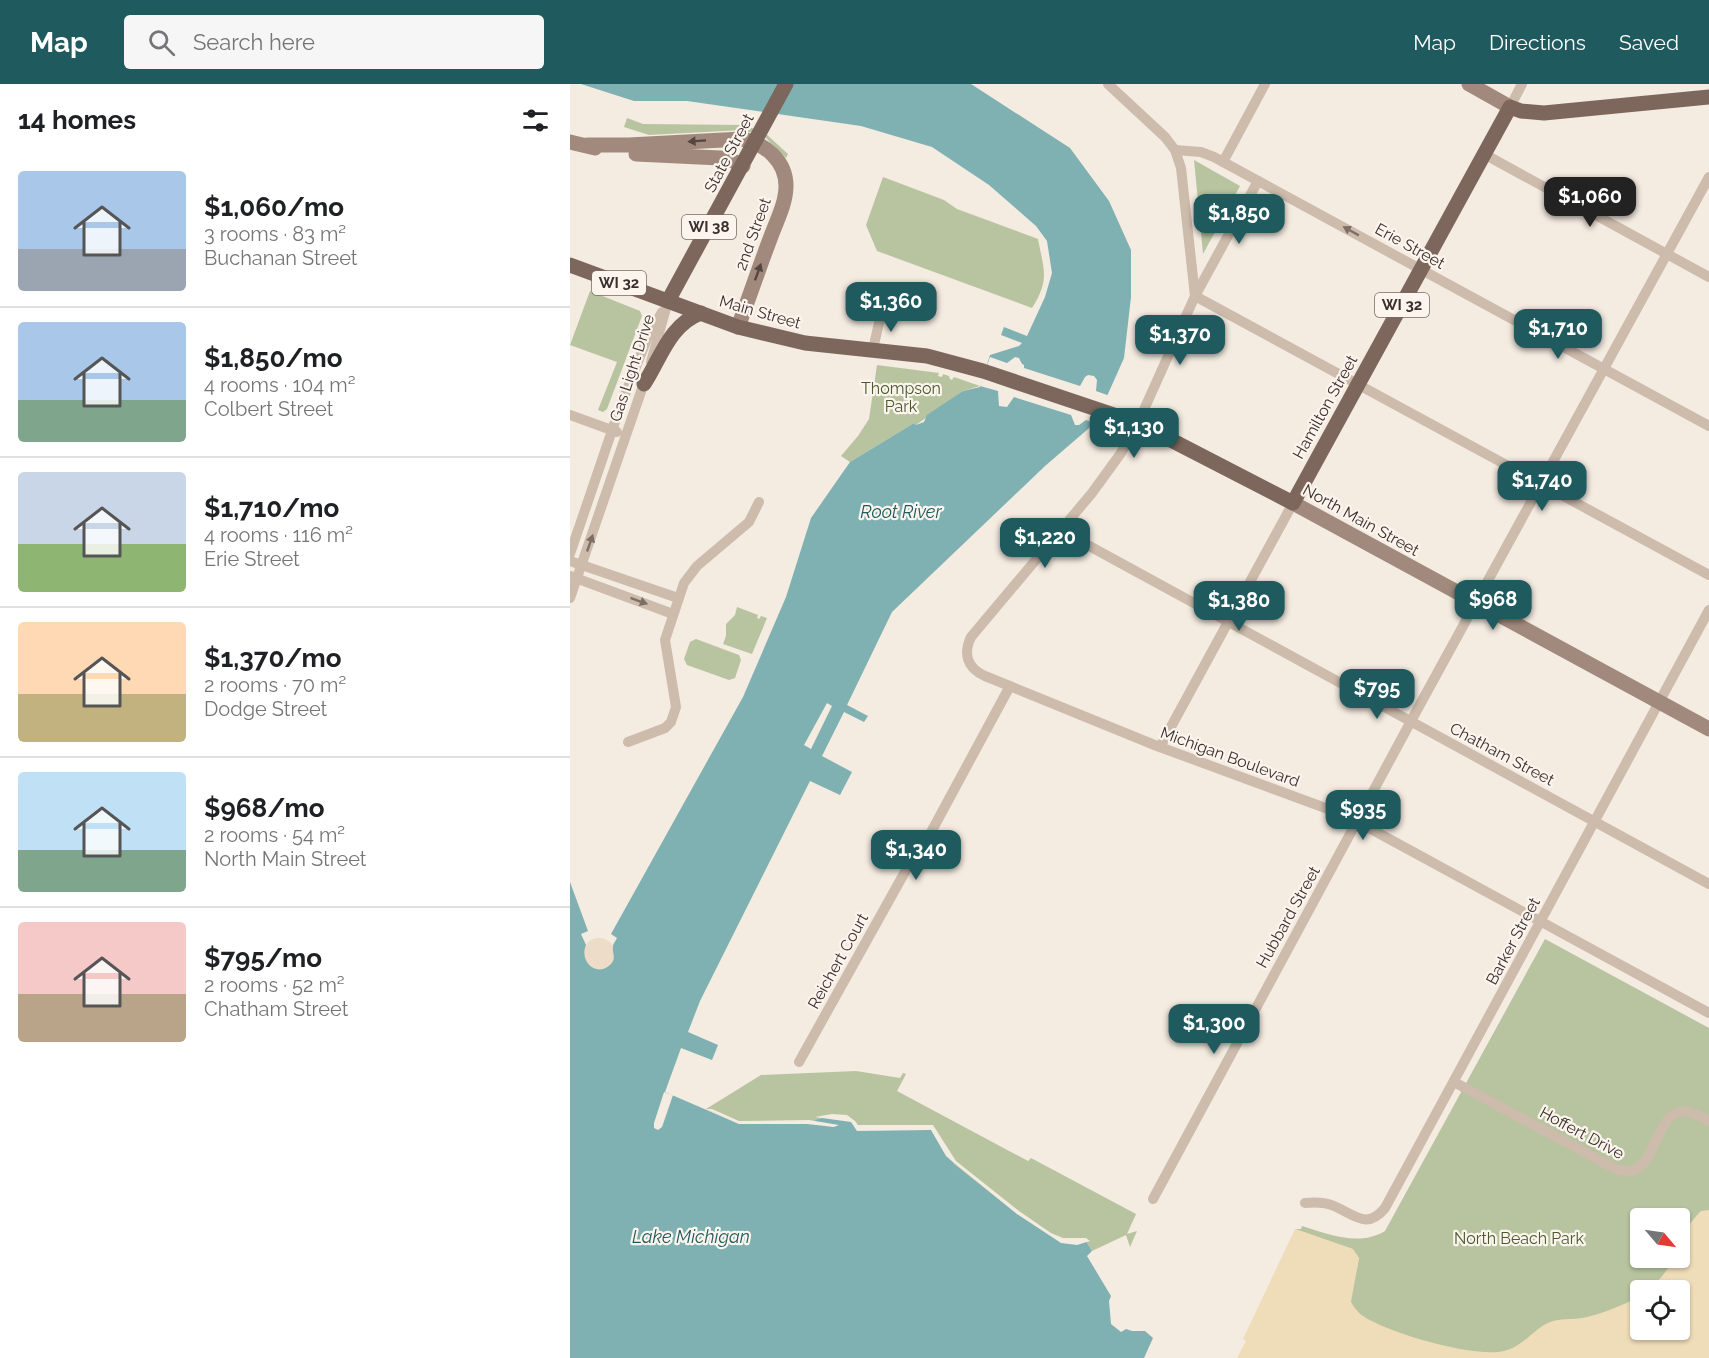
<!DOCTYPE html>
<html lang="en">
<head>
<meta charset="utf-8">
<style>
	body { margin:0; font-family:Raleway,sans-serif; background:#f6f6f6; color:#202124; height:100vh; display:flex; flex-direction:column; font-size:22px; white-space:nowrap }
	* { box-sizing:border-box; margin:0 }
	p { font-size:20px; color:#757577 }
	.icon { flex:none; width:33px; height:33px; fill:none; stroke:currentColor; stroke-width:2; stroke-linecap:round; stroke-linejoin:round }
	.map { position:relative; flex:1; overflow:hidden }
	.details { display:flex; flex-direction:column; background:#fff; width:570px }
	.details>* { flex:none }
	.needle { width:39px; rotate:119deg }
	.fabs { position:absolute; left:1060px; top:1124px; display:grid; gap:12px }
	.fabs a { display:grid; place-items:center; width:60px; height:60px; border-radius:6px; background:#fff; box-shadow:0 2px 4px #0004; font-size:30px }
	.price { position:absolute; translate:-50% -51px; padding:0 14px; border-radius:12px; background:#1f5a5e; color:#fff; font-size:20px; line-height:39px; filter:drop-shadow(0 2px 3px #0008) }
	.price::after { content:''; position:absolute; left:50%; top:36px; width:18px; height:14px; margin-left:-9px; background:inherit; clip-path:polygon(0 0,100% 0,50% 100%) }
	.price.selected { background:#222; color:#fff }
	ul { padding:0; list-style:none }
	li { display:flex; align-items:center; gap:18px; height:150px; padding:0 18px }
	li+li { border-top:2px solid #e0e0e0 }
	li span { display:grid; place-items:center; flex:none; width:168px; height:120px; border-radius:6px; color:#555 }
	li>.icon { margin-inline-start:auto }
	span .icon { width:72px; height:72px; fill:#fffc; stroke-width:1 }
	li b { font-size:26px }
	h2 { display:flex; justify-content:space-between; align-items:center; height:72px; padding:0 18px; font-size:26px }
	header { display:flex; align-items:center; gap:36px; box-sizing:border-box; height:84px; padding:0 30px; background:#1f5a5e; color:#fff }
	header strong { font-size:28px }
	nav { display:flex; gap:33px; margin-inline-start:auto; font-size:21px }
	.search { width:420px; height:54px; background:#f6f6f6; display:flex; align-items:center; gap:15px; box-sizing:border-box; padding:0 21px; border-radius:6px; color:#757577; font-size:22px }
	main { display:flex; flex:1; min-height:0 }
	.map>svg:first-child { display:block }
</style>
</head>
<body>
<header>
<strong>Map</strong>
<div class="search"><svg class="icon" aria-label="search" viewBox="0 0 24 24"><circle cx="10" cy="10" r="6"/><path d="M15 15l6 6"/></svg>Search here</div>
<nav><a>Map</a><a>Directions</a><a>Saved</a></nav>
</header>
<main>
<section class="details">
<h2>14 homes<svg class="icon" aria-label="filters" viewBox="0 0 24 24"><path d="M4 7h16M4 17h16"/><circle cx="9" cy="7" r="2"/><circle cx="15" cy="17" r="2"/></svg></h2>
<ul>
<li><span style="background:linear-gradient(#a9c7e8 65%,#9aa5b1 0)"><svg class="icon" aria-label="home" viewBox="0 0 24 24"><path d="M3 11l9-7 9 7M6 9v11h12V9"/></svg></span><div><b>$1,060/mo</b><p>3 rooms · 83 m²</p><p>Buchanan Street</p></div></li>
<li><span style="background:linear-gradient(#a9c7e8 65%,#7fa58c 0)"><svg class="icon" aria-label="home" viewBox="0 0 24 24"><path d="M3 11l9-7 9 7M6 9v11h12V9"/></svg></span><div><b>$1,850/mo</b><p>4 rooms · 104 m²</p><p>Colbert Street</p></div></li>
<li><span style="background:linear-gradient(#c9d6e8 60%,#8fb573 0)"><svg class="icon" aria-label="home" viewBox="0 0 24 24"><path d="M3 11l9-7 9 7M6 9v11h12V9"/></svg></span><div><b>$1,710/mo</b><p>4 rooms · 116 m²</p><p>Erie Street</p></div></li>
<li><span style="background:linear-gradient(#ffd9b3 60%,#c2b280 0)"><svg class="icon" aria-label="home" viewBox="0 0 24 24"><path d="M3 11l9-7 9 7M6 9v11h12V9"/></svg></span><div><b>$1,370/mo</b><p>2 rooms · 70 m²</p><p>Dodge Street</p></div></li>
<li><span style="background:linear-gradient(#bfe0f5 65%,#7fa58c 0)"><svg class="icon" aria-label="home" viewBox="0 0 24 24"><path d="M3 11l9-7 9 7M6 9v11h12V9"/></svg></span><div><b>$968/mo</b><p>2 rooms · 54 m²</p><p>North Main Street</p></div></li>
<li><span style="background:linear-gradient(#f6c9c9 60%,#b9a48a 0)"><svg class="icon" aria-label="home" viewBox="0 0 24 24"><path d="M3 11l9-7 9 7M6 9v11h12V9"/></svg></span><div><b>$795/mo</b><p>2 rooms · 52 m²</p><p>Chatham Street</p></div></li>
</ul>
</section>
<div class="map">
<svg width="1139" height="1274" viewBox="0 0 1139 1274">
	<rect width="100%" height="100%" fill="#f4ebe1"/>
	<g fill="#b8c4a0" fill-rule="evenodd">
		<path d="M57 34 73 40 175 41 196 50 218 70 216 74 195 53 173 46 79 51 54 43Z"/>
		<path d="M624 76 670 102 633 170Z"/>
		<path d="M313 93 374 116 387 125 468 155C474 187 480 195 462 224L307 167 296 141Z"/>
		<path d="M20 207 70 227 72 232 37 325 33 328 28 326 47 278 0 261Z"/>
		<path d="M307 281 369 289 368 292 372 293 373 290 379 292 380 295 382 296 384 293 410 302 393 307 346 341 344 339 280 378 271 372 288 352 299 335Z"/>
		<path d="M167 523 188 531 187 534 189 535 191 532 197 534 182 570 153 560 156 552V540L165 531Z"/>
		<path d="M126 555 169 571 171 576 165 594 159 596 117 581 114 575 120 558Z"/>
		<path d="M975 855 1139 944V1274H748L781 1211 789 1174 782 1165 725 1145H731L732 1142C758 1150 789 1163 815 1147ZM1071 1134H1110V1173H1071ZM1071 1206H1110V1245H1071Z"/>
		<path d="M286 987 330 994 333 989 336 990 327 1007 458 1077 461 1074 566 1130 557 1150 567 1147 560 1163 556 1151 522 1167 516 1157H493L286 1044C271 1037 258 1028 242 1038L169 1040 136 1025 191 991Z"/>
	</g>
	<path fill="#efdcb8" d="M1139 1126V1274H667L676 1257 673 1255 725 1145 783 1165 789 1174 781 1218C784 1223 788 1229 793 1232 818 1249 904 1274 934 1267 953 1263 963 1245 980 1238 991 1234 1001 1236 1012 1234 1026 1232 1060 1219 1071 1211V1245H1110V1206H1077C1089 1198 1098 1186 1104 1173H1110C1110 1152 1117 1141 1131 1127Z"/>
	<circle fill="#ecdcc8" cx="29" cy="870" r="16"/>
	<path fill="#7fb0b2" d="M11 0H401L500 64 539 117 561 166V213L554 274 525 339 475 382 322 528 277 621 298 632 294 638 274 628 252 672 282 688 270 711 240 697 130 917 118 948 148 961 142 976 111 964 95 1008 169 1040 242 1038C255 1030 278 1030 286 1044H362L384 1080 447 1130 493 1157H516L522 1167 517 1172 541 1212 539 1217 541 1240 551 1248 556 1245 562 1247H575L583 1254 574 1274H0V798L18 847 11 850 16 861C9 876 25 894 40 881 47 874 42 870 43 863 43 859 46 857 47 854L41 850 173 613 216 513 241 434 280 378 344 339 346 341 354 338 357 331 393 307 410 303 420 271 449 262 452 259 431 251 434 243 457 252 475 213 482 189 477 157 466 142 419 101 362 63 291 42 117 17H64Z"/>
	<g fill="#f4ebe1">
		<path d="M420 273 437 279 445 273 449 274 452 280 454 281V284L510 302 515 293 518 291 524 292 527 296 526 307 540 312 528 340 516 336 509 341H505L501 331 444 313 437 323 429 322 428 307 410 302Z"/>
		<path d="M257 619 262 622 241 665 234 661Z"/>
		<path d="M94 1008 103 1011 92 1043 88 1046 84 1044V1039Z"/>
		<path d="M136 1025H142L169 1037 239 1036 269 1041 264 1043 237 1040H169Z"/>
		<path d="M262 1030 277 1031 285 1037 288 1041H363L386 1077 449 1127 481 1149 493 1154H516L520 1157 507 1161 491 1159 447 1130 384 1079 376 1072 361 1046 287 1047 281 1038 245 1033Z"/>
	</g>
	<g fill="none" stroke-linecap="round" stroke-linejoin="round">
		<g stroke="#cdbbac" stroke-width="10">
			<path d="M538 0 595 53 605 66 611 84 625 212"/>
			<path d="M940 23 952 0"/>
			<path d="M605 66 631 68 644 73 1139 342"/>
			<path d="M914 70 1139 193"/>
			<path d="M653 78 695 0"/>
			<path d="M688 97 625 212 568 339 551 369 522 409 401 553C393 570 397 584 415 592L587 662 777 732 1139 929"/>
			<path d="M625 212 1139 491"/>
			<path d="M303 265 312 226"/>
			<path d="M81 278 98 217"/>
			<path d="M0 331 47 348"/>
			<path d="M490 446 1139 800"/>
			<path d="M0 470 49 326 77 255 92 228"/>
			<path d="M0 477 108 514"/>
			<path d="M0 492 103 530"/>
			<path d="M0 514 75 296"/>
			<path d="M58 658 95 644 101 638 106 623 95 556 114 499 127 482 179 438 189 418"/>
			<path d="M590 663 723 419"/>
			<path d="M229 978 336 786 359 752 440 602"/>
			<path d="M884 998 1046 1085C1090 1101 1081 1021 1118 1028 1125 1029 1132 1034 1139 1037"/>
			<path d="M583 1115 847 626 1139 93"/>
			<path d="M735 1119C745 1118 755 1118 764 1122 785 1131 797 1146 815 1124L1139 526"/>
		</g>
		<g stroke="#a18a7d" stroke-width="15">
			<path d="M899 0 940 23"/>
			<path d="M0 58 25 64"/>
			<path d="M17 61H59L172 55C195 59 216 77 216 102 216 120 206 138 200 155 189 184 179 214 168 243"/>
			<path d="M66 70 150 74 161 76 173 82"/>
			<path d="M723 419 1139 645"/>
		</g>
		<g stroke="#7d675c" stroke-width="15">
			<path d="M0 181 168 243 235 259 357 272 413 287 568 339 723 419 940 23 951 27 974 29 1139 13"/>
			<path d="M98 217 216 0"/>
			<path d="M74 300C91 274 99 241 131 229"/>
		</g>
	</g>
	<defs><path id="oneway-solid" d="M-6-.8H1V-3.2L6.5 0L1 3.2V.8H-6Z" transform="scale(1.5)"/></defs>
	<g fill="#544640">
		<use href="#oneway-solid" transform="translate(127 57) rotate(176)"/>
		<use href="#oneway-solid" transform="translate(188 188) rotate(-70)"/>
	</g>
	<g fill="#7d6f65">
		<use href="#oneway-solid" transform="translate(781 147) rotate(-151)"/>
		<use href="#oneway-solid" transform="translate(20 459) rotate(-71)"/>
		<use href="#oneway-solid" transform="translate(69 517) rotate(20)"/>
	</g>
	<g text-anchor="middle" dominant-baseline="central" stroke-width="4.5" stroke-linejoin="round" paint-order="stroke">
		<g fill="#fbf5ee" stroke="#756b66" stroke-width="1.5">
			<rect x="112" y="131" width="54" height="24" rx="4.5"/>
			<rect x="22" y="187" width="54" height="24" rx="4.5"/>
			<rect x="805" y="209" width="54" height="24" rx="4.5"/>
		</g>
		<g font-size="15" font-weight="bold" fill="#3b302b">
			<text x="139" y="143">WI 38</text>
			<text x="49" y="199">WI 32</text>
			<text x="832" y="221">WI 32</text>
		</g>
		<g font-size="16" fill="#3b302b" stroke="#fbf5ee">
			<text transform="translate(159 69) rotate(-62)">State Street</text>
			<text transform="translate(183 150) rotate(-70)">2nd Street</text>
			<text transform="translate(840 162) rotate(29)">Erie Street</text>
			<text transform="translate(190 228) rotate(16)">Main Street</text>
			<text transform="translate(62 284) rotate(-72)">Gas Light Drive</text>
			<text transform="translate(755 323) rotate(-61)">Hamilton Street</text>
			<text transform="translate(791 436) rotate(29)">North Main Street</text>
			<text transform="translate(932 670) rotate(28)">Chatham Street</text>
			<text transform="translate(660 673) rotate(20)">Michigan Boulevard</text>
			<text transform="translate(718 833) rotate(-61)">Hubbard Street</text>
			<text transform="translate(943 857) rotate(-62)">Barker Street</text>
			<text transform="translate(268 877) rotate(-61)">Reichert Court</text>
			<text transform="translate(1012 1049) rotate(28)">Hoffert Drive</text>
		</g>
		<g font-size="16" fill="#4a5a2e" stroke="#fbf5ee">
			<text x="331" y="304">Thompson<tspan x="331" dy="18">Park</tspan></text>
			<text x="949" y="1154">North Beach Park</text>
		</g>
		<g font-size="18" font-style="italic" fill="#1f5a5e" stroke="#fbf5ee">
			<text x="331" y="427">Root River</text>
			<text x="121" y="1152">Lake Michigan</text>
		</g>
	</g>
</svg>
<div class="fabs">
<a><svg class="needle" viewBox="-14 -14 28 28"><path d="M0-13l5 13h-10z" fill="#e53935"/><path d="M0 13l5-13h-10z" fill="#757577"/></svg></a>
<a><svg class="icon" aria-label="locate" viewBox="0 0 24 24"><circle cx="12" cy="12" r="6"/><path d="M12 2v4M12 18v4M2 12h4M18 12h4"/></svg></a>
</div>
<b class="price selected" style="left:1020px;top:144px">$1,060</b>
<b class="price" style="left:669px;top:161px">$1,850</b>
<b class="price" style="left:321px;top:249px">$1,360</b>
<b class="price" style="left:988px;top:276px">$1,710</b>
<b class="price" style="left:610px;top:282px">$1,370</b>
<b class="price" style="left:564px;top:375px">$1,130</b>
<b class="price" style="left:972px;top:428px">$1,740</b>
<b class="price" style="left:475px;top:485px">$1,220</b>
<b class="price" style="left:923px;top:547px">$968</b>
<b class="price" style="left:669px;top:548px">$1,380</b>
<b class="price" style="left:807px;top:636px">$795</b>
<b class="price" style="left:793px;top:757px">$935</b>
<b class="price" style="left:346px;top:797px">$1,340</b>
<b class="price" style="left:644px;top:971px">$1,300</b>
</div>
</main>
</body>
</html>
